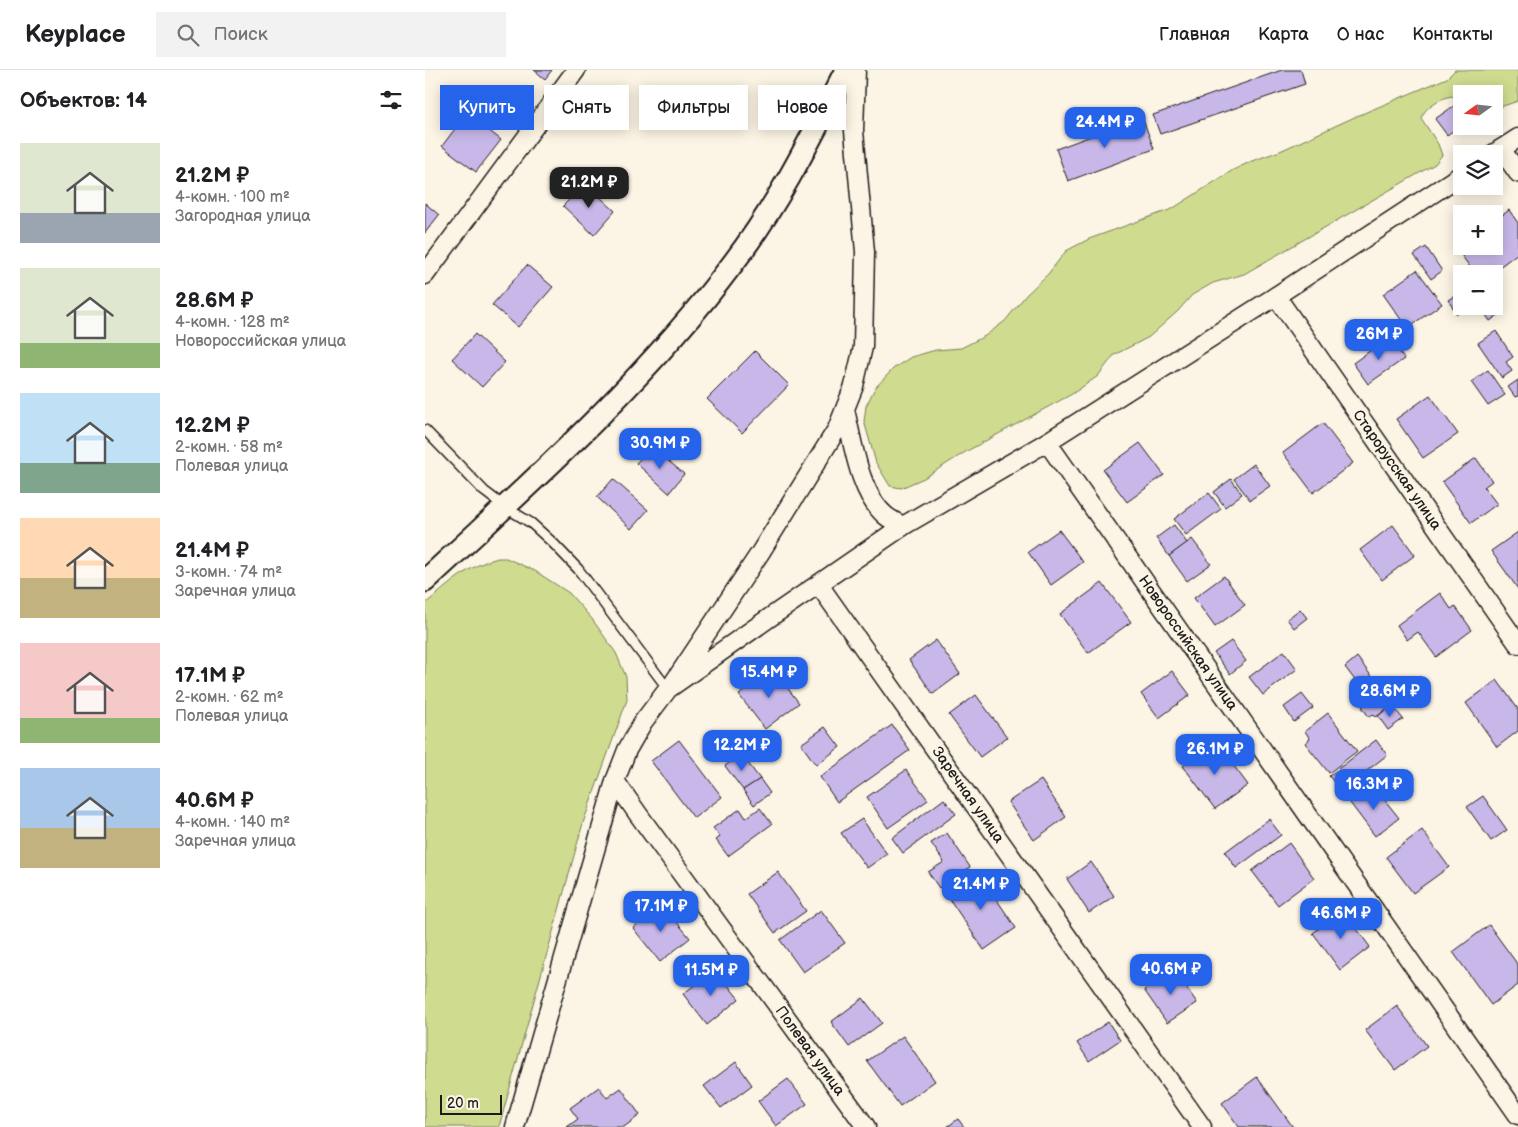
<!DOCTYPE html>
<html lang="ru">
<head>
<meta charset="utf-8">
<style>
	body { margin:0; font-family:"Balsamiq Sans",sans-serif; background:#f2f2f2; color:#202124; height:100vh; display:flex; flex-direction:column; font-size:19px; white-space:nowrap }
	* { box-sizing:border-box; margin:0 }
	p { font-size:16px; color:#757577 }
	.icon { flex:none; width:28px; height:28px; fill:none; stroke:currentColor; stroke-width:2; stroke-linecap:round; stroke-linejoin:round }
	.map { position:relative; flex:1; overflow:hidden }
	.drawer { display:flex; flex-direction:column; background:#fff; width:425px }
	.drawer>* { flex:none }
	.banner { position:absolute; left:15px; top:15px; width:475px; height:45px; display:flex; gap:10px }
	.needle { width:32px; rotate:255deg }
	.controls { position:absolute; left:1028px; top:15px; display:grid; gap:10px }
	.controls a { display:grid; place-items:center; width:50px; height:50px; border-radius:0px; background:#fff; box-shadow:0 2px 12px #0003; font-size:25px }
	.scale { position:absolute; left:15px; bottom:12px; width:62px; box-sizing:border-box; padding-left:5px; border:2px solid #1c1c1c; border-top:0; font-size:14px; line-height:18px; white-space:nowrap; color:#1c1c1c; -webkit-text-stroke:4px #fcf5e5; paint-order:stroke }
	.price { position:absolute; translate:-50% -42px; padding:0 11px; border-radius:10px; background:#2563eb; color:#fff; font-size:16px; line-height:32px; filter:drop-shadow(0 1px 2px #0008) }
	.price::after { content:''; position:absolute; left:50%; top:30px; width:15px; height:11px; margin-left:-8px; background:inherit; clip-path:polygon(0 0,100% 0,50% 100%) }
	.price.active { background:#222; color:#fff }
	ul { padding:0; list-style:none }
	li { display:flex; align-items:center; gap:15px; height:125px; padding:0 20px }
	li span { display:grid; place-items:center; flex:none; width:140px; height:100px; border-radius:0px; color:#555 }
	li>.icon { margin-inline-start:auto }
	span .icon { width:60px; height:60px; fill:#fffc; stroke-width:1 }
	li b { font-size:21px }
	h2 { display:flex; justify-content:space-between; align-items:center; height:60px; padding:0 20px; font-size:21px }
	.pill { padding:0 18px; border-radius:0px; background:#fff; box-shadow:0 2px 12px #0003; font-size:18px; line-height:45px }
	.pill.active { background:#2563eb; color:#fff }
	header { display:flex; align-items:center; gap:30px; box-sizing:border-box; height:70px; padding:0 25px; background:#fff; border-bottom:1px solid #e0e0e0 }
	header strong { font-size:24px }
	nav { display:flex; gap:28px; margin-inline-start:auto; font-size:18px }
	.search { width:350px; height:45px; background:#f2f2f2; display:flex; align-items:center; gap:12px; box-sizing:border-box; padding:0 18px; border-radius:0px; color:#757577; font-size:19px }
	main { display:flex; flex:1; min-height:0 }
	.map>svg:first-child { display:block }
</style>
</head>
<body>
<header>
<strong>Keyplace</strong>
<div class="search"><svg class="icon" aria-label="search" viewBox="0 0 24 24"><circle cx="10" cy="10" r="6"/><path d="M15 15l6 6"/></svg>Поиск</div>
<nav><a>Главная</a><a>Карта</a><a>О нас</a><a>Контакты</a></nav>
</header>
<main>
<section class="drawer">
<h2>Объектов: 14<svg class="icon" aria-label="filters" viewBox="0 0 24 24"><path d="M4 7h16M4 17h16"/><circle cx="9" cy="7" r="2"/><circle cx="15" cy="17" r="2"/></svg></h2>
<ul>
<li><span style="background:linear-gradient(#dfe7d0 70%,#9aa5b1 0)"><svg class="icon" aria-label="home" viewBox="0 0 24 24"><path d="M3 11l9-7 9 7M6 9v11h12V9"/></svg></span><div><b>21.2M ₽</b><p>4-комн. · 100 m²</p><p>Загородная улица</p></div></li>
<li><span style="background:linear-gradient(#dfe7d0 75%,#8fb573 0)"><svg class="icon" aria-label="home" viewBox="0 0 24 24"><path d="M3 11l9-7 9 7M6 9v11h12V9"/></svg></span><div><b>28.6M ₽</b><p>4-комн. · 128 m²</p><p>Новороссийская улица</p></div></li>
<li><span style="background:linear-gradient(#bfe0f5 70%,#7fa58c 0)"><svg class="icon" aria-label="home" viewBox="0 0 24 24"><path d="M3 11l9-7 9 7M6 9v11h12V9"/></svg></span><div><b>12.2M ₽</b><p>2-комн. · 58 m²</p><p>Полевая улица</p></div></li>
<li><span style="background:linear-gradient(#ffd9b3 60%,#c2b280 0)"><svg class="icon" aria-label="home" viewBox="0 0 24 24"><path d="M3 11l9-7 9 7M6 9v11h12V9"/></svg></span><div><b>21.4M ₽</b><p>3-комн. · 74 m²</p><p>Заречная улица</p></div></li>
<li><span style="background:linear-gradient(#f6c9c9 75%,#8fb573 0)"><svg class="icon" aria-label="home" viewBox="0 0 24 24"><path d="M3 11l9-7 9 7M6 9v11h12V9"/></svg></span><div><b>17.1M ₽</b><p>2-комн. · 62 m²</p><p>Полевая улица</p></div></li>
<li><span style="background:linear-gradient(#a9c7e8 60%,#c2b280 0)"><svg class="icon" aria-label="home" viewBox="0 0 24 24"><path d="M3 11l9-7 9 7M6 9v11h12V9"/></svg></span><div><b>40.6M ₽</b><p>4-комн. · 140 m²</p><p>Заречная улица</p></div></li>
</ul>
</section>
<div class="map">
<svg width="1093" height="1057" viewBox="0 0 1093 1057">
	<rect width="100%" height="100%" fill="#fcf5e5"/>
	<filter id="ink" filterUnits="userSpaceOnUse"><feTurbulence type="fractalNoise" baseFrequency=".02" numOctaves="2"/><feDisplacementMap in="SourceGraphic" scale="10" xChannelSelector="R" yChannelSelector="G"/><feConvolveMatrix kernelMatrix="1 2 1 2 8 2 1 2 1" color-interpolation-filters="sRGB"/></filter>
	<g filter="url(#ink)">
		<g fill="#cfdc8f" stroke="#767c56">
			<path d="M1030 0H1093V31L1069 39V24H1036V35L1027 26C1015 28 1001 36 996 48L1013 74 1017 85 1010 94 819 204 788 213 767 225 753 241 724 267 689 285 673 306 647 324 542 381 499 408 476 418 465 416 451 393 439 351 441 336 450 318 469 298 486 287 511 280 536 278 560 266 580 251 601 225 623 204 641 181 664 169 747 139 808 100 827 91 855 81 932 46 1022 8Z"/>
			<path d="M73 488H81L110 501 144 523 167 549 191 583 201 607 202 630 158 753 74 1057H0V534C25 514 41 496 73 488Z"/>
		</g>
		<g fill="#c8b8e9" stroke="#1c1c1c">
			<path d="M109 0H127L120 9Z"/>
			<path d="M857 0H876L880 14 735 64 728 45Z"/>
			<path d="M1033 33 1036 38V55L1022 65 1010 49Z"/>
			<path d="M42 43 76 70 51 102 17 76Z"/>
			<path d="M717 47 729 79 643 111 631 79Z"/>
			<path d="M160 113 190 141 169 165 138 136Z"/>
			<path d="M0 133 14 145 0 163Z"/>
			<path d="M1084 140 1093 153V183L1065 204H1050L1032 179 1036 176H1069V152Z"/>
			<path d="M1001 177 1017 201 1006 209 989 185Z"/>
			<path d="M102 195 128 217 93 257 67 235Z"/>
			<path d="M992 200 1017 234 982 258 958 224Z"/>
			<path d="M1036 222V236H1044L1032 244 1023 230Z"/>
			<path d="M1072 231 1079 241 1065 251 1058 241 1064 236H1069V233Z"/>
			<path d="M1071 261 1088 287 1081 292 1087 301 1077 308 1053 273Z"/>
			<path d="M50 264 80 292 57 317 27 289Z"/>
			<path d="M964 267 979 289 943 314 928 293Z"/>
			<path d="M330 281 364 315 317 363 282 329Z"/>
			<path d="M1063 300 1080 325 1063 336 1046 312Z"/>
			<path d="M1093 310V326L1090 327 1083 317Z"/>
			<path d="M1005 325 1033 364 998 388 971 349Z"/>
			<path d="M898 353 928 393 888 423 858 383Z"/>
			<path d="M715 373 739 405 702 432 678 400Z"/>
			<path d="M227 377 259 404 244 423 211 393Z"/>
			<path d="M1051 388 1067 411 1059 417 1072 434 1046 453 1017 412Z"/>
			<path d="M829 394 845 416 825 430 809 409Z"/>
			<path d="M188 409 223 440 206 459 172 427Z"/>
			<path d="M806 409 817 424 800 437 789 422Z"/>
			<path d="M784 423 796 439 761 465 749 449Z"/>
			<path d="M749 455 762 473 744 486 731 468Z"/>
			<path d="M968 455 990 485 957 510 935 480Z"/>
			<path d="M634 460 658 492 626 515 603 482Z"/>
			<path d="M1093 462V519L1066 481Z"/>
			<path d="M767 469 786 494 762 511 744 486Z"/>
			<path d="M799 506 820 535 790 557 769 528Z"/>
			<path d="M677 513 706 552 663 583 635 544Z"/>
			<path d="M1015 523 1026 539 1030 536 1047 560 1011 587 993 562 982 570 972 555Z"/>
			<path d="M875 539 882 548 869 558 862 549Z"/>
			<path d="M511 570 535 604 508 624 484 590Z"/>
			<path d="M806 571 821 591 805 604 789 583Z"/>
			<path d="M859 581 872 599 838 625 824 607Z"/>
			<path d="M932 587 950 611 938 621 920 597Z"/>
			<path d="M348 599 374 633 340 659 314 625Z"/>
			<path d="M747 601 765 625 734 648 716 624Z"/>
			<path d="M1072 610 1093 639V661L1072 677 1041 633Z"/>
			<path d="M950 611 967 635 951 647 948 644 944 647 937 637 941 634 933 624Z"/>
			<path d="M877 624 888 638 869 652 859 637Z"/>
			<path d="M551 625 582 667 555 687 524 645Z"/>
			<path d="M967 635 978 649 963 660 953 646Z"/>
			<path d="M903 643 932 681 904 703 880 673 885 669 880 661Z"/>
			<path d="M467 655 485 680 412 732 395 707Z"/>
			<path d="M400 657 415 677 391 695 376 674Z"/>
			<path d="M254 670 297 727 269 748 226 691Z"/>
			<path d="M951 670 962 685 916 721 904 706Z"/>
			<path d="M791 672 823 715 790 739 758 696Z"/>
			<path d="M316 684 335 709 318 720 300 696Z"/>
			<path d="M481 700 503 730 463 758 442 727Z"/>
			<path d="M335 709 345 723 329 735 318 720Z"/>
			<path d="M616 710 641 747 609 770 583 732Z"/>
			<path d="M948 715 974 748 950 766 925 733Z"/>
			<path d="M1058 726 1082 760 1066 771 1042 737Z"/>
			<path d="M519 729 531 744 478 783 467 768Z"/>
			<path d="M335 738 347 754 303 786 291 770 295 767 288 758 315 739 321 748Z"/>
			<path d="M437 749 462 784 442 798 416 763Z"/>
			<path d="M844 749 856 765 811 798 800 782Z"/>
			<path d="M997 760 1024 797 988 823 961 787Z"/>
			<path d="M522 763 545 797 514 818 503 802 519 792 506 773Z"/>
			<path d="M864 773 889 808 853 835 827 801Z"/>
			<path d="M666 792 689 826 664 843 642 809Z"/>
			<path d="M353 802 381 841 350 863 322 824Z"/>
			<path d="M553 802 591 858 559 880 521 824Z"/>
			<path d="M237 834 265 868 235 892 208 858Z"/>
			<path d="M396 840 420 873 378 902 355 870Z"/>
			<path d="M918 840 945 877 915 900 888 863Z"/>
			<path d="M1064 855 1093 895V915L1066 935 1028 882Z"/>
			<path d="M290 899 314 929 282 955 258 924Z"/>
			<path d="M749 899 772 933 742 953 719 920Z"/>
			<path d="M438 928 457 953 424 977 406 952Z"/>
			<path d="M972 936 1002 976 970 1000 940 960Z"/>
			<path d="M683 952 695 970 664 991 652 973Z"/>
			<path d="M478 966 510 1011 475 1036 442 991Z"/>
			<path d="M311 992 327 1015 296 1038 279 1016Z"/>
			<path d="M832 1007 868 1057H814L797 1033Z"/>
			<path d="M363 1009 382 1034 351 1056 333 1031Z"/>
			<path d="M174 1017 182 1028 196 1018 215 1045 199 1057H142L153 1049 145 1038Z"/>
			<path d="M533 1049 539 1057H522Z"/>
		</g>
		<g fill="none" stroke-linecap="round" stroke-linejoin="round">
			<g stroke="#1c1c1c" stroke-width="12">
				<path id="service" d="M0 360 59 421 80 437 106 453 128 473 153 499 243 619"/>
			</g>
			<g stroke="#1c1c1c" stroke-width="21">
				<g id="minor">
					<path d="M1076 79 1093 103"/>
					<path d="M1068 84 1093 68"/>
					<path d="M0 205 151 0"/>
					<path d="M851 226 1093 574"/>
					<path d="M420 340C428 372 434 424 461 446 466 450 472 453 478 456"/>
					<path d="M622 372 1093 1045"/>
					<path d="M394 515 777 1057"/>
					<path d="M249 612 335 483 412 359 429 316 438 277 440 182 429 61 431 0"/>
					<path d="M190 711 213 744 441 1057"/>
					<path d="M90 1057 190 711 202 680 218 652 243 619 344 548 478 456 622 372 851 226 1036 105"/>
				</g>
			</g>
			<g stroke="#1c1c1c" stroke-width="25">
				<path id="tertiary" d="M0 511C108 411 220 311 309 192 354 133 387 66 421 0"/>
			</g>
			<use href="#service" stroke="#fcf5e5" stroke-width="9"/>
			<use href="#minor" stroke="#fcf5e5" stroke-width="18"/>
			<use href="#tertiary" stroke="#fcf5e5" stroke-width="21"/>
		</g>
	</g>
	<g text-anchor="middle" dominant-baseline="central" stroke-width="4.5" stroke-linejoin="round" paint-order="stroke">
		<g font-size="15" fill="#1c1c1c" stroke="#fcf5e5">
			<text transform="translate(972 400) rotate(55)">Старорусская улица</text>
			<text transform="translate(763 573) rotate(55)">Новороссийская улица</text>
			<text transform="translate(543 725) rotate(55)">Заречная улица</text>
			<text transform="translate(385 981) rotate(54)">Полевая улица</text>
		</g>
	</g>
</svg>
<div class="controls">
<a><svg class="needle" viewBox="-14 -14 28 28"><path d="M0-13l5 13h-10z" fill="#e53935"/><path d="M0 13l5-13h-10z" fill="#757577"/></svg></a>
<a><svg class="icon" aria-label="layers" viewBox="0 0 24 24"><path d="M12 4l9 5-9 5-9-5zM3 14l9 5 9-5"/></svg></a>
<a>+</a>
<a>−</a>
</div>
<div class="scale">20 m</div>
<b class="price" style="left:680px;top:79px">24.4M ₽</b>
<b class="price active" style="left:164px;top:139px">21.2M ₽</b>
<b class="price" style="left:954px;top:291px">26M ₽</b>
<b class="price" style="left:235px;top:400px">30.9M ₽</b>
<b class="price" style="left:344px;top:629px">15.4M ₽</b>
<b class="price" style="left:965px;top:648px">28.6M ₽</b>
<b class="price" style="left:317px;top:702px">12.2M ₽</b>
<b class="price" style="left:790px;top:706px">26.1M ₽</b>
<b class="price" style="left:949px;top:741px">16.3M ₽</b>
<b class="price" style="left:556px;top:841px">21.4M ₽</b>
<b class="price" style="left:236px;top:863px">17.1M ₽</b>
<b class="price" style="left:916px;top:870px">46.6M ₽</b>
<b class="price" style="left:746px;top:926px">40.6M ₽</b>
<b class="price" style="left:286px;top:927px">11.5M ₽</b>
<div class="banner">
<a class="pill active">Купить</a>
<a class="pill">Снять</a>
<a class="pill">Фильтры</a>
<a class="pill">Новое</a>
</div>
</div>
</main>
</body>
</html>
